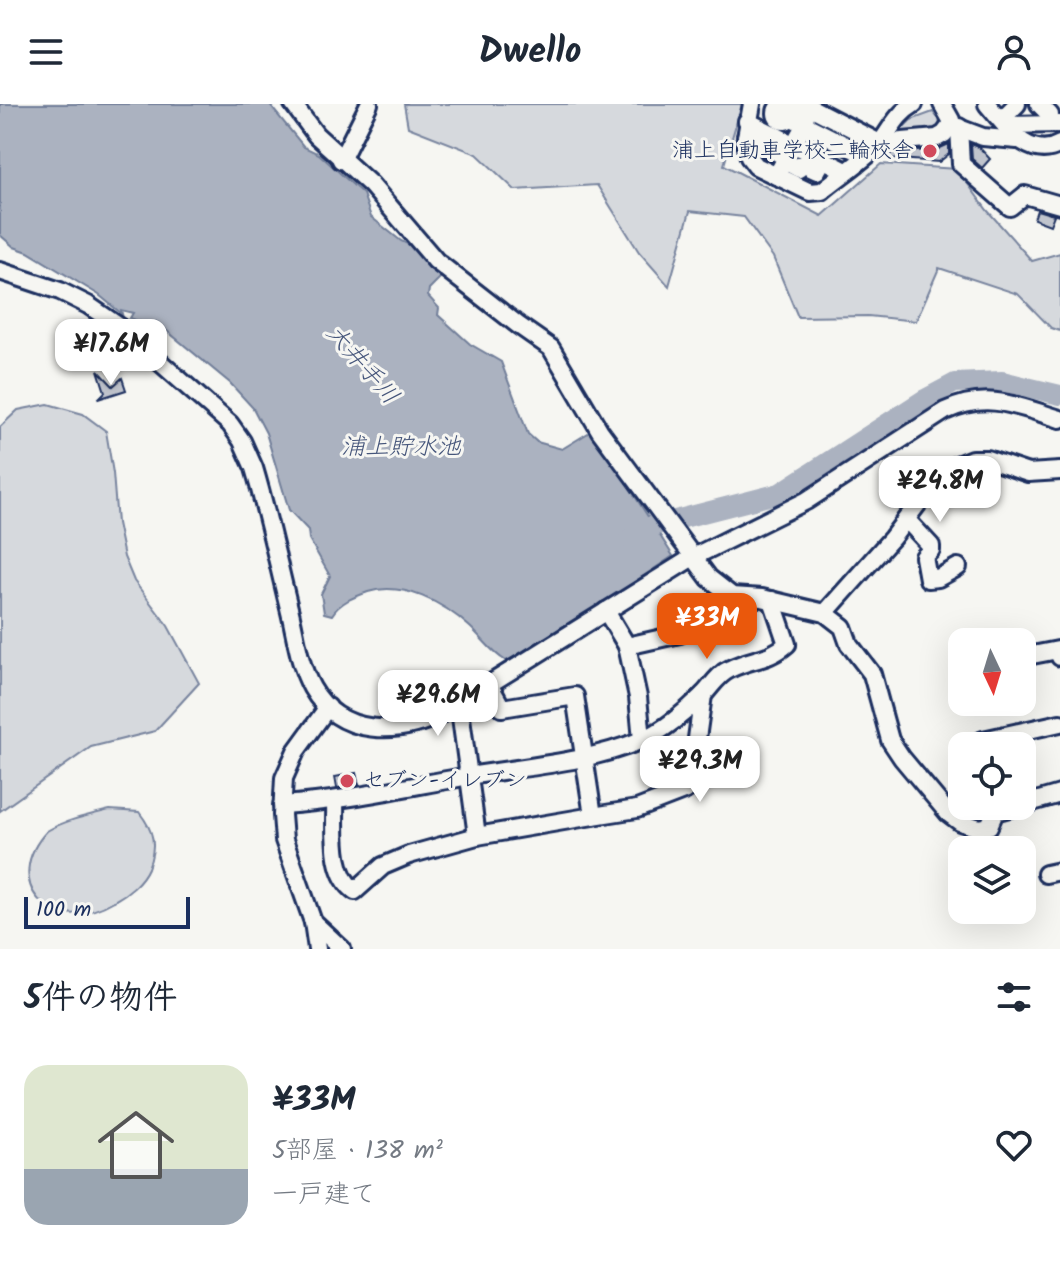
<!DOCTYPE html>
<html lang="ja">
<head>
<meta charset="utf-8">
<style>
	body { margin:0; font-family:Kalam,"Klee One",sans-serif; background:#f2f2f3; color:#1f2937; height:100vh; display:flex; flex-direction:column; font-size:30px; white-space:nowrap }
	* { box-sizing:border-box; margin:0 }
	p { font-size:26px; color:#747a83 }
	.icon { flex:none; width:44px; height:44px; fill:none; stroke:currentColor; stroke-width:2; stroke-linecap:round; stroke-linejoin:round }
	.map { position:relative; height:845px; overflow:hidden }
	.details { display:flex; flex-direction:column; background:#fff; flex:1 }
	.details>* { flex:none }
	.needle { width:52px; rotate:176deg }
	.fabs { position:absolute; left:948px; top:524px; display:grid; gap:16px }
	.fabs a { display:grid; place-items:center; width:88px; height:88px; border-radius:16px; background:#fff; box-shadow:0 8px 32px #0002; font-size:40px }
	.scale { position:absolute; left:24px; bottom:20px; width:166px; box-sizing:border-box; padding-left:8px; border:4px solid #1b2f5e; border-top:0; font-size:22px; line-height:28px; white-space:nowrap; color:#1b2f5e; -webkit-text-stroke:6px #f6f6f2; paint-order:stroke }
	.price { position:absolute; translate:-50% -68px; padding:0 18px; border-radius:16px; background:#fff; color:#222; font-size:26px; line-height:52px; filter:drop-shadow(0 2px 4px #0008) }
	.price::after { content:''; position:absolute; left:50%; top:48px; width:24px; height:18px; margin-left:-12px; background:inherit; clip-path:polygon(0 0,100% 0,50% 100%) }
	.price.current { background:#ea580c; color:#fff }
	ul { padding:0; list-style:none }
	li { display:flex; align-items:center; gap:24px; height:200px; padding:0 24px }
	li span { display:grid; place-items:center; flex:none; width:224px; height:160px; border-radius:24px; color:#555 }
	li>.icon { margin-inline-start:auto }
	span .icon { width:96px; height:96px; fill:#fffc; stroke-width:1 }
	li b { font-size:34px }
	h2 { display:flex; justify-content:space-between; align-items:center; height:96px; padding:0 24px; font-size:34px }
	header { display:flex; justify-content:space-between; align-items:center; height:104px; padding:0 24px; background:#fff; font-size:36px; font-weight:700 }
	.map>svg:first-child { display:block }
</style>
</head>
<body>
<header><svg class="icon" aria-label="menu" viewBox="0 0 24 24"><path d="M4 6h16M4 12h16M4 18h16"/></svg>Dwello<svg class="icon" aria-label="person" viewBox="0 0 24 24"><circle cx="12" cy="8" r="4"/><path d="M4 21q1-7 8-7t8 7"/></svg></header>
<div class="map">
<svg width="1060" height="845" viewBox="0 0 1060 845">
	<rect width="100%" height="100%" fill="#f6f6f2"/>
	<filter id="ink" filterUnits="userSpaceOnUse"><feTurbulence type="fractalNoise" baseFrequency=".0125" numOctaves="2"/><feDisplacementMap in="SourceGraphic" scale="16" xChannelSelector="R" yChannelSelector="G"/><feConvolveMatrix kernelMatrix="1 2 1 2 8 2 1 2 1" color-interpolation-filters="sRGB"/></filter>
	<g filter="url(#ink)">
		<g fill="#d6d9dd" stroke="#78849e" stroke-width="2">
			<path d="M404 0H742L724 61 822 112 881 60 957 65 987 106 1032 157 1060 149V227L1051 224 1018 190 939 164 916 217 868 212 798 213 773 153 744 113 690 107 669 182 639 148 597 81 515 86 477 50 408 23Z"/>
			<path d="M933 8 939 15 940 23 932 28 896 31 911 16Z"/>
			<path d="M48 300 83 310 106 327 113 369 117 419 124 453 134 477 168 522 199 579 155 627 91 643 0 707V323L18 306Z"/>
			<path d="M110 706 139 708C154 727 157 741 148 764 142 778 127 790 114 797 49 836 0 777 47 727 65 716 90 711 110 706Z"/>
		</g>
		<path fill="#abb2c0" stroke="#717e99" stroke-width="2" d="M0 0H269L304 43 319 50 363 90 371 113 401 137 418 145 441 173 429 185 428 192 439 204 438 211 470 240 501 258 528 330 537 338 562 345 593 326 673 452 541 541 506 557C491 548 483 535 470 523 444 499 403 477 368 488 354 493 340 498 332 511L324 509 321 490 330 472 309 435 308 426 289 406 266 329 253 304 230 279 156 218 148 221 130 214 133 209 121 206 122 210 99 191 28 148 14 143 0 131Z"/>
		<g fill="none" stroke-linecap="round" stroke-linejoin="round">
			<path stroke="#abb2c0" stroke-width="20" d="M629 435 652 422 780 389 925 295 955 279 1002 277 1060 291"/>
		</g>
		<g fill="#c0c4cd" stroke="#1b2f5e" stroke-width="2">
			<path d="M949 40V50L939 58 885 54V50L938 45Z"/>
			<path d="M971 40 979 43 990 55 982 64 972 55Z"/>
			<path d="M1037 106 1054 111 1050 121 1034 115Z"/>
			<path d="M94 221 111 240 100 248 85 227Z"/>
			<path d="M98 266 113 282 122 274 126 286 98 295 105 288Z"/>
			<path d="M691 494 698 506 677 519 670 508Z"/>
			<path d="M356 669 359 681 337 684 335 673Z"/>
		</g>
		<g fill="none" stroke-linecap="round" stroke-linejoin="round">
			<g stroke="#1b2f5e" stroke-width="22">
				<g id="minor">
					<path d="M293 0 316 31 371 81 436 157 518 221 551 244 600 327 709 474 732 492 762 494 825 509 843 523 849 540 872 570 890 636 902 654 948 709 960 718 979 724 989 722 995 708 1017 702"/>
					<path d="M752 0 745 39 749 53 756 62 810 88 822 87C839 72 867 55 881 38 892 23 897 10 914 0"/>
					<path d="M804 0 880 39 937 34 944 30 951 21 983 33 1017 36"/>
					<path d="M942 0 951 16V21"/>
					<path d="M987 0C1005 21 1029 58 1060 40"/>
					<path d="M1039 0 1050 11"/>
					<circle cx="784" cy="9" r="8"/>
					<path d="M790 13 865 51"/>
					<path d="M1001 16 1017 0"/>
					<path d="M747 17 846 67"/>
					<path d="M1005 21 1060 20"/>
					<path d="M959 23 961 60 1010 103 1025 91 1060 101"/>
					<path d="M746 33 786 53"/>
					<path d="M341 56 369 0"/>
					<path d="M784 57 799 65 802 60 817 67 823 56"/>
					<path d="M776 72 805 20 806 9"/>
					<path d="M0 167 60 187 88 201 120 223 230 320 242 337 254 364C268 411 278 460 290 508 296 533 299 561 312 584 340 633 399 632 443 609L693 453 806 397 945 307C988 287 1017 302 1060 315"/>
					<path d="M906 415 931 442V446L924 453 928 475 938 474 958 463"/>
					<path d="M825 509 892 434 932 381 950 364 972 355H987L1028 369 1060 367"/>
					<path d="M627 542 680 530 698 520 732 492"/>
					<path d="M1022 553 1058 546 1060 553"/>
					<path d="M961 564H962"/>
					<path d="M459 599 477 732"/>
					<path d="M328 603 296 647 284 674 282 711 284 736 313 818 342 845"/>
					<path d="M642 636C662 628 687 607 703 591 712 582 718 570 730 565 751 554 768 557 787 540L772 496"/>
					<path d="M982 642 983 636 1060 619"/>
					<path d="M335 697C336 725 330 769 355 787L383 762 409 751 477 732 593 712 575 592 502 604 489 580"/>
					<path d="M282 701C345 697 406 683 469 672 528 662 586 659 642 636L638 593 627 542 606 507"/>
					<path d="M1022 701 1060 690"/>
					<path d="M593 712 637 705 686 686 691 678 703 591"/>
					<path d="M1046 770 1060 767"/>
					<path d="M313 818 317 845"/>
				</g>
			</g>
			<use href="#minor" stroke="#f6f6f2" stroke-width="16"/>
		</g>
	</g>
	<g fill="#d1495b" stroke="#f6f6f2" stroke-width="3">
		<circle cx="930" cy="47" r="8"/>
		<circle cx="347" cy="677" r="8"/>
	</g>
	<g text-anchor="middle" dominant-baseline="central" stroke-width="6" stroke-linejoin="round" paint-order="stroke">
		<g font-size="22" fill="#1b2f5e" stroke="#f6f6f2" text-anchor="end">
			<text x="914" y="47">浦上自動車学校二輪校舎</text>
			<text x="363" y="677" text-anchor="start">セブン-イレブン</text>
		</g>
		<g font-size="24" font-style="italic" fill="#46567b" stroke="#f6f6f2">
			<text transform="translate(362 261) rotate(49)">大井手川</text>
			<text x="401" y="343">浦上貯水池</text>
		</g>
	</g>
</svg>
<div class="fabs">
<a><svg class="needle" viewBox="-14 -14 28 28"><path d="M0-13l5 13h-10z" fill="#e53935"/><path d="M0 13l5-13h-10z" fill="#747a83"/></svg></a>
<a><svg class="icon" aria-label="locate" viewBox="0 0 24 24"><circle cx="12" cy="12" r="6"/><path d="M12 2v4M12 18v4M2 12h4M18 12h4"/></svg></a>
<a><svg class="icon" aria-label="layers" viewBox="0 0 24 24"><path d="M12 4l9 5-9 5-9-5zM3 14l9 5 9-5"/></svg></a>
</div>
<div class="scale">100 m</div>
<b class="price" style="left:111px;top:283px">¥17.6M</b>
<b class="price" style="left:940px;top:420px">¥24.8M</b>
<b class="price current" style="left:707px;top:557px">¥33M</b>
<b class="price" style="left:438px;top:634px">¥29.6M</b>
<b class="price" style="left:700px;top:700px">¥29.3M</b>
</div>
<section class="details">
<h2>5件の物件<svg class="icon" aria-label="filters" viewBox="0 0 24 24"><path d="M4 7h16M4 17h16"/><circle cx="9" cy="7" r="2"/><circle cx="15" cy="17" r="2"/></svg></h2>
<ul>
<li><span style="background:linear-gradient(#dfe7d0 65%,#9aa5b1 0)"><svg class="icon" aria-label="home" viewBox="0 0 24 24"><path d="M3 11l9-7 9 7M6 9v11h12V9"/></svg></span><div><b>¥33M</b><p>5部屋 · 138 m²</p><p>一戸建て</p></div><svg class="icon" aria-label="heart" viewBox="0 0 24 24"><path d="M12 20l-8-8c-3-5 5-10 8-4 3-6 11-1 8 4z"/></svg></li>
</ul>
</section>
</body>
</html>
